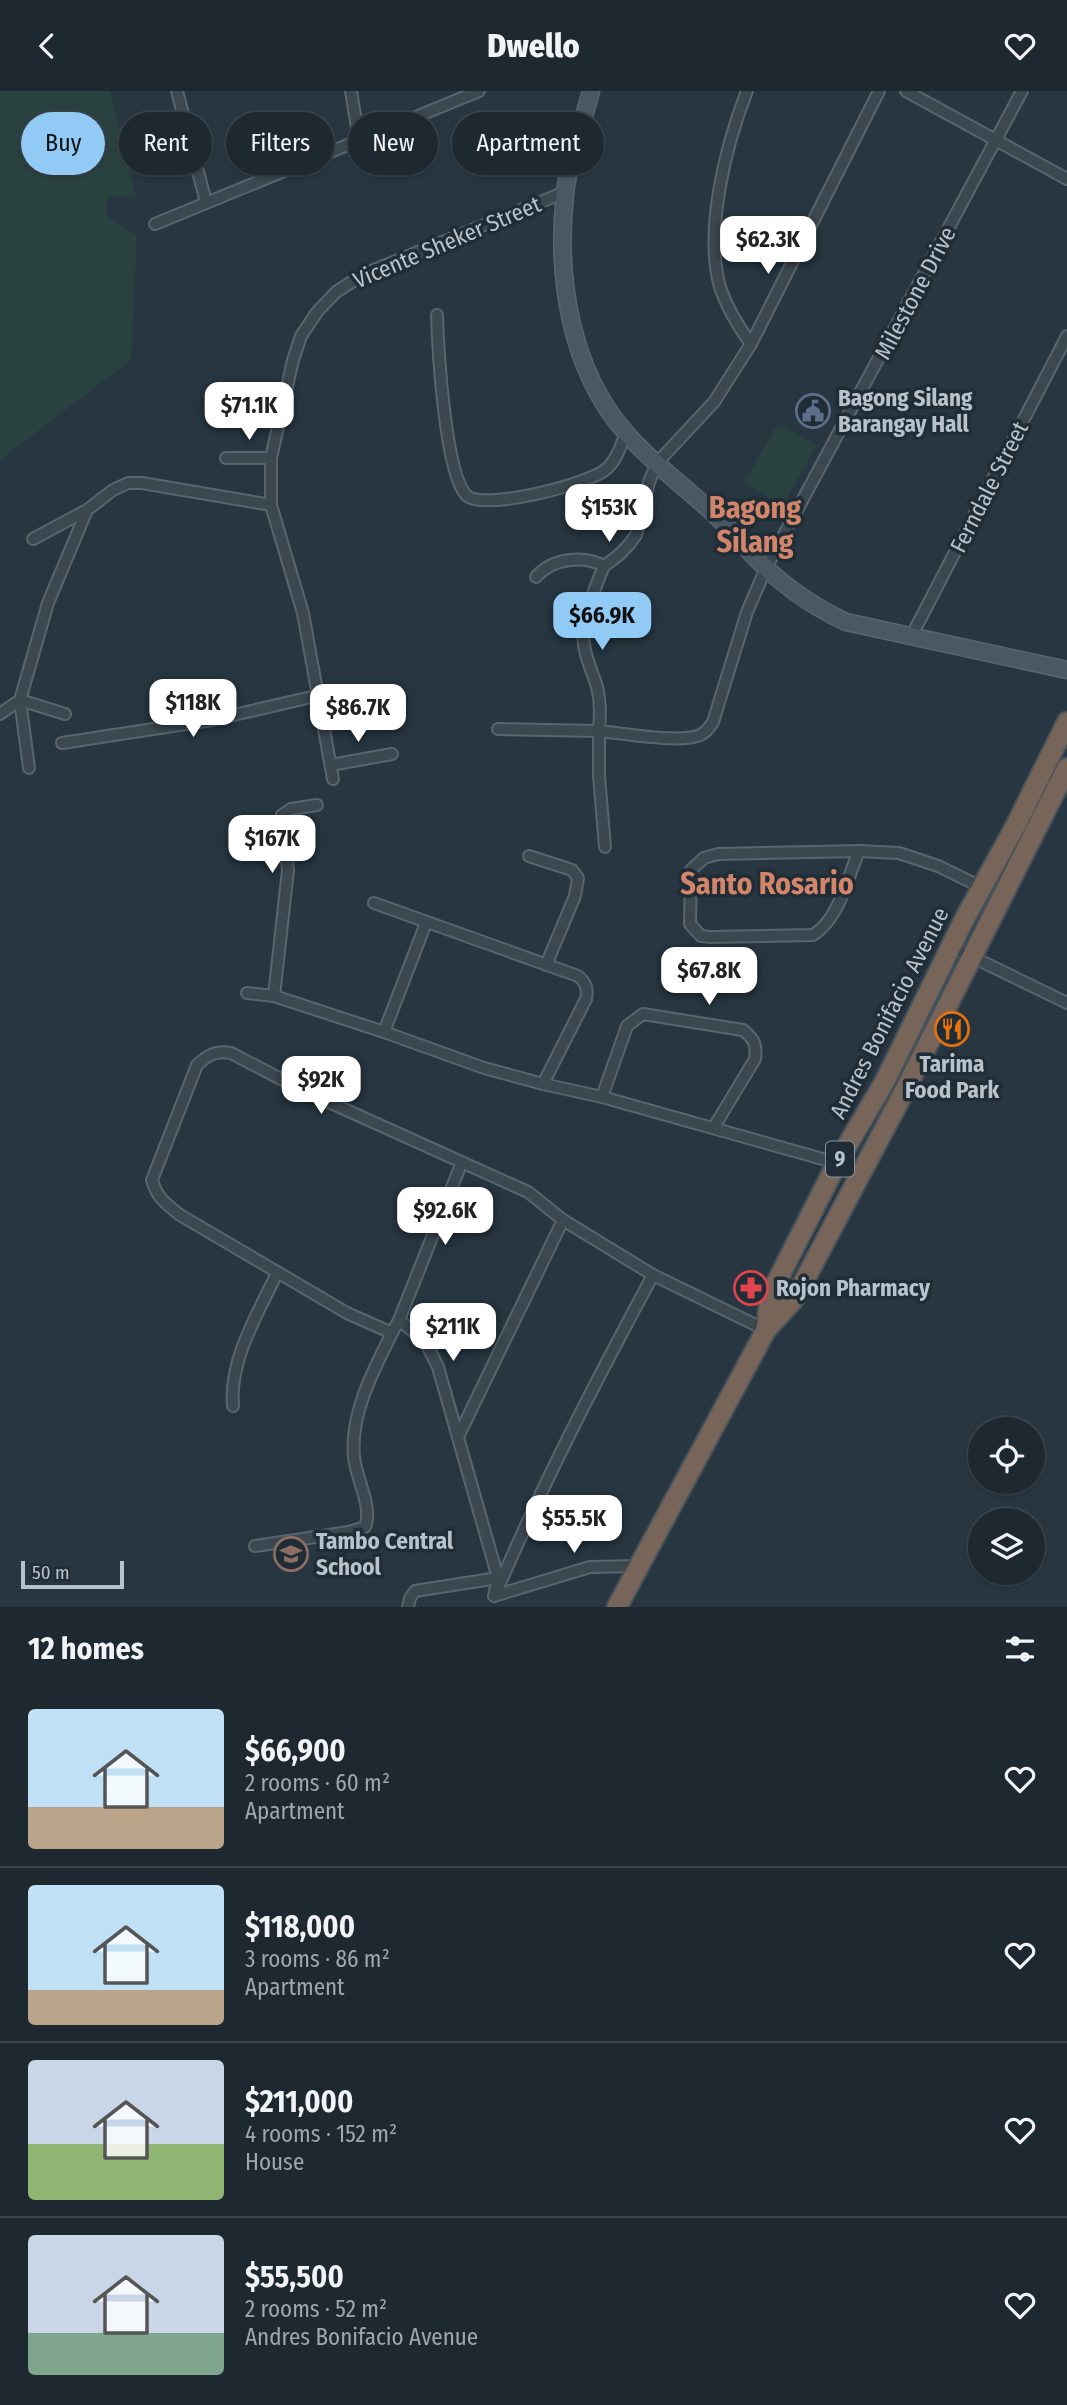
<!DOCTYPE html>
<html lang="en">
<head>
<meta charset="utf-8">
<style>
	body { margin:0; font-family:"Fira Sans Condensed",sans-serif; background:#253039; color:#f1f3f6; height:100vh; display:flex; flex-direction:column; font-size:26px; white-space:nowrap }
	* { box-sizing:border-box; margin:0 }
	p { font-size:23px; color:#a0a6ab }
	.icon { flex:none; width:38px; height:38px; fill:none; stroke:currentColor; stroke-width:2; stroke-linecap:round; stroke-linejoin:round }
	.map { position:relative; height:1516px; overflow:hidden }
	.sheet { display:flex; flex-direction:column; background:#1d2831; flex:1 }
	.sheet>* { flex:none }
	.guide { position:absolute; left:21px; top:21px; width:700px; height:63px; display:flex; gap:14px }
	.tools { position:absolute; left:968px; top:1326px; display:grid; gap:14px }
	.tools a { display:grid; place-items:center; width:77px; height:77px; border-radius:50%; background:#1d2831; box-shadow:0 2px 5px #0004,0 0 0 2px #3b444d; font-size:35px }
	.scale { position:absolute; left:21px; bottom:18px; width:103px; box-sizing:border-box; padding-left:7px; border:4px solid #b8c2cb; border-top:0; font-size:19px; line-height:24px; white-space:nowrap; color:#b8c2cb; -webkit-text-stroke:5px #202d36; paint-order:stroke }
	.price { position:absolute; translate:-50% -60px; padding:0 16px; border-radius:14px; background:#fff; color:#222; font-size:23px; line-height:46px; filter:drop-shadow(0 2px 4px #0008) }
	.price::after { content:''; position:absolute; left:50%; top:42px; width:21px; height:16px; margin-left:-10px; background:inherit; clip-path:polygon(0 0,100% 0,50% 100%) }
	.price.on { background:#92caf6; color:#111 }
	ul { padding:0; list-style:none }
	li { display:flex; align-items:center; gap:21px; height:175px; padding:0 28px }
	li+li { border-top:2px solid #3b444d }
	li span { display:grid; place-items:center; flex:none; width:196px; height:140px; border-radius:7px; color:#555 }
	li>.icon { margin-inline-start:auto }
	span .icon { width:84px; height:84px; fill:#fffc; stroke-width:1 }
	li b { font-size:30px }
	h2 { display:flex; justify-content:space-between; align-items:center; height:84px; padding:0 28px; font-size:30px }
	.pill { padding:0 24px; border-radius:32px; background:#1d2831; box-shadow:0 2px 5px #0004,0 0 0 2px #3b444d; font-size:24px; line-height:63px }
	.pill.on { background:#92caf6; color:#111 }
	header { display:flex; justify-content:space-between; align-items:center; height:91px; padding:0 28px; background:#1d2831; font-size:32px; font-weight:800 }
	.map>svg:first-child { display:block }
</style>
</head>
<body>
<header><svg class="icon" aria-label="back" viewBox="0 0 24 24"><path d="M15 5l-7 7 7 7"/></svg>Dwello<svg class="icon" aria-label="heart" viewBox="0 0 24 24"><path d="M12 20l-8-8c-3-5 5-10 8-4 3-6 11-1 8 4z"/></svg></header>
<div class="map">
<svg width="1067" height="1516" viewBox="0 0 1067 1516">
	<rect width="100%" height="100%" fill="#273641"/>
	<g fill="#294240">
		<path d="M0 0H110L136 106H107V126L137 144 131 269 0 369Z"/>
		<path d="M778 332 817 354 783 414 744 392Z"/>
	</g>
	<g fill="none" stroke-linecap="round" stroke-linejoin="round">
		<g stroke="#59656e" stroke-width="14">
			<g id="street">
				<path d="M177 0 206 111"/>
				<path d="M351 0 359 49"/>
				<path d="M747 0C726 54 704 139 720 196 727 217 738 235 751 253"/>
				<path d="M906 0 1067 88"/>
				<path d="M155 133 479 0"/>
				<path d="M437 224C438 258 445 381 466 404 482 421 588 393 605 379 616 371 621 354 626 342"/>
				<path d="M226 367H271"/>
				<path d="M33 448 87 419"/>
				<path d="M536 486C552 467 583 464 604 475 617 466 627 458 636 444L649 391 657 372 714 311 751 253 879 0"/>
				<path d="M911 546 1067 245"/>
				<path d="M0 623 20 609 48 512 87 419 113 399 128 392H142L271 414"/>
				<path d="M498 638 599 640C600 625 601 611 597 596 593 582 586 569 584 554 581 532 595 496 604 475"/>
				<path d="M62 652 212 629 316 605"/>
				<path d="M331 674 392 663"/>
				<path d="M29 677 20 609 65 623"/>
				<path d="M333 688 303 522 271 414V367L293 269 301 245 317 221 336 201 364 183 565 101"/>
				<path d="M605 756 599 685V640C623 642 676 652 697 645 705 643 709 637 713 631L747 521 766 477 1022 0"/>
				<path d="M859 760C847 788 839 828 813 844L710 846 701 845 690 833 691 779 704 767 718 763 859 760 899 762 938 775 981 796"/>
				<path d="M529 765 572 779 578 787 575 805 546 874"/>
				<path d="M374 812 578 885C586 892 588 897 586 908L543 993"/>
				<path d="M952 856 1067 912"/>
				<path d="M247 902 274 905 384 941 484 977 543 993 602 1006 837 1072"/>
				<path d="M274 905 288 779 282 724 291 718 317 714"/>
				<path d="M384 941 426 832"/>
				<path d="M602 1006 627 935 643 923 743 939C754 948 757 953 755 968L714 1036"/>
				<path d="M462 1071 399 1229 392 1242 347 1222 180 1124C166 1113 157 1107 152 1089L197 974C208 964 216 959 231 962L302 999 528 1101 563 1129 653 1184 766 1239"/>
				<path d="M399 1229 425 1250 438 1276 498 1487 494 1505 590 1476 638 1475"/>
				<path d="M233 1315C229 1268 258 1223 277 1182"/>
				<path d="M458 1346 563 1129"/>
				<path d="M255 1455 349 1441 365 1436C373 1415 356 1388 354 1366 350 1323 373 1280 392 1242"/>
				<path d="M499 1495C545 1388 598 1286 653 1184"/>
				<path d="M408 1516 410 1507 415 1500 498 1487"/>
			</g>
		</g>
		<g stroke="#59656e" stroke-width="19">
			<path id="secondary" d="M591 0C583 31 568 71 565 103 556 185 570 279 626 342 651 371 684 395 712 421 731 439 747 460 767 478 791 500 816 517 846 531L1067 579"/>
		</g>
		<g stroke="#46525b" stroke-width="23">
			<g id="highway">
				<path d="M766 1239 770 1204 837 1072 885 990 964 829 1016 734 1067 631"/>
				<path d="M617 1516 766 1239 795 1207 905 999 1067 677"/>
			</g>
		</g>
		<use href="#street" stroke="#3b4850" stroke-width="10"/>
		<use href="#secondary" stroke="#495863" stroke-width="16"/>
		<use href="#highway" stroke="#766558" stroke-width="19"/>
	</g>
	<defs>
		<g id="civic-ring" transform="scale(1.75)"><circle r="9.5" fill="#202d36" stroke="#5c6f8a" stroke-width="1.5"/><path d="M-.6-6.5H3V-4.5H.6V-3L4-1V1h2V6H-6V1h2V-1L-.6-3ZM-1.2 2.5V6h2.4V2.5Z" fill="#5c6f8a"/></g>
		<g id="restaurant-ring" transform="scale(1.75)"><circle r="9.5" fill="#202d36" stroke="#e8710a" stroke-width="1.5"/><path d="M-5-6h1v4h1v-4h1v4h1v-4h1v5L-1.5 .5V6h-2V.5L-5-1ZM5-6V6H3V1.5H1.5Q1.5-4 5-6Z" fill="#e8710a"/></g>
		<g id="pharmacy-ring" transform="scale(1.75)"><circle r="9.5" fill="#202d36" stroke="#e0444e" stroke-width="1.5"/><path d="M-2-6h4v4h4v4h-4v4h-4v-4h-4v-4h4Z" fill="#e0444e"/></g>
		<g id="school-ring" transform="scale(1.75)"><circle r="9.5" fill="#202d36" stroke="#8d6e63" stroke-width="1.5"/><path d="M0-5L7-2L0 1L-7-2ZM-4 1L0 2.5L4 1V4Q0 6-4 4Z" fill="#8d6e63"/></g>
	</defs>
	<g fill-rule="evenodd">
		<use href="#civic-ring" x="813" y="320"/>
		<use href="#restaurant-ring" x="952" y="938"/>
		<use href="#pharmacy-ring" x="751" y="1197"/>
		<use href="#school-ring" x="291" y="1463"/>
	</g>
	<g text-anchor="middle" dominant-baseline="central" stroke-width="7" stroke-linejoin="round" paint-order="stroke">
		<rect fill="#202d36" stroke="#8a959e" stroke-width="2" x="826" y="1050.5" width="28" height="35" rx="5"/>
		<g font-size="21" font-weight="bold" fill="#b8c2cb">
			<text x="840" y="1068">9</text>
		</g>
		<g font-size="23" fill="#b8c2cb" stroke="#202d36">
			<text transform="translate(447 151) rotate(-23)">Vicente Sheker Street</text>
			<text transform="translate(915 202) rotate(-62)">Milestone Drive</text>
			<text transform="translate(989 396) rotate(-63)">Ferndale Street</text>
			<text transform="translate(889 922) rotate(-63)">Andres Bonifacio Avenue</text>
		</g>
		<g font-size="23" font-weight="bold" fill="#b8c2cb" stroke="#202d36" text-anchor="start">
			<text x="838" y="307">Bagong Silang<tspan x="838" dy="26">Barangay Hall</tspan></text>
			<text x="952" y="973" text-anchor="middle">Tarima<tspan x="952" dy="26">Food Park</tspan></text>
			<text x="776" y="1197">Rojon Pharmacy</text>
			<text x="316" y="1450">Tambo Central<tspan x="316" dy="26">School</tspan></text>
		</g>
		<g font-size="30" font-weight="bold" fill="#d3856a" stroke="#202d36">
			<text x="755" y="417">Bagong<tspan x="755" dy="34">Silang</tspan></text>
			<text x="767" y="793">Santo Rosario</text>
		</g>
	</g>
</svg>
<div class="tools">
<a><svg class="icon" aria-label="locate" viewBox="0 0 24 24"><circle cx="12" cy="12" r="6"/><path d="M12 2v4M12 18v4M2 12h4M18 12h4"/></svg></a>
<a><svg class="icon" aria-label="layers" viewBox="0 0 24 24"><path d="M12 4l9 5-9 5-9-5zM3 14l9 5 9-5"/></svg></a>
</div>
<div class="scale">50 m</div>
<b class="price" style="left:768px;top:185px">$62.3K</b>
<b class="price" style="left:249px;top:351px">$71.1K</b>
<b class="price" style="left:609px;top:453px">$153K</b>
<b class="price on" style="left:602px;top:561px">$66.9K</b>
<b class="price" style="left:193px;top:648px">$118K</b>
<b class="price" style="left:358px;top:653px">$86.7K</b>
<b class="price" style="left:272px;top:784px">$167K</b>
<b class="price" style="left:709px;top:916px">$67.8K</b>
<b class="price" style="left:321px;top:1025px">$92K</b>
<b class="price" style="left:445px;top:1156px">$92.6K</b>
<b class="price" style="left:453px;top:1272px">$211K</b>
<b class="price" style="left:574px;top:1464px">$55.5K</b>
<div class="guide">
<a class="pill on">Buy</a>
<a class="pill">Rent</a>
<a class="pill">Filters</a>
<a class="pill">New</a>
<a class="pill">Apartment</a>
</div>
</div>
<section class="sheet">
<h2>12 homes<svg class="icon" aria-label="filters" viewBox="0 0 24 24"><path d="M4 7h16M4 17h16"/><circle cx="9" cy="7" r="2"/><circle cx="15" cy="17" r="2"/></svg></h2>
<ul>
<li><span style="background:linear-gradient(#bfe0f5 70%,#b9a48a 0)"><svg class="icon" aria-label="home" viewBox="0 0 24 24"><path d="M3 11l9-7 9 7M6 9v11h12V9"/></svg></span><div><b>$66,900</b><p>2 rooms · 60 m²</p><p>Apartment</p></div><svg class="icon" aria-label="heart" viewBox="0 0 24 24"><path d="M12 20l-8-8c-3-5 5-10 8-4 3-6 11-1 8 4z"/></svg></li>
<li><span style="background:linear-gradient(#bfe0f5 75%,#b9a48a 0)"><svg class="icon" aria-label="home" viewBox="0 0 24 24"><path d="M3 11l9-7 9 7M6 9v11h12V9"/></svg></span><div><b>$118,000</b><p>3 rooms · 86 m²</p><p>Apartment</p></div><svg class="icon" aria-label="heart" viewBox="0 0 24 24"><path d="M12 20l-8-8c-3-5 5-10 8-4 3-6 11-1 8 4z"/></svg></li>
<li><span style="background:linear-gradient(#c9d6e8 60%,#8fb573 0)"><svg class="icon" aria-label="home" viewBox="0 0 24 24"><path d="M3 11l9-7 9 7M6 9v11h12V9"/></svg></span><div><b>$211,000</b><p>4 rooms · 152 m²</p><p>House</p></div><svg class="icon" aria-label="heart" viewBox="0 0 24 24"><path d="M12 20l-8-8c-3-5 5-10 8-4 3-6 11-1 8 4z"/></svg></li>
<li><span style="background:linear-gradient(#c9d6e8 70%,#7fa58c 0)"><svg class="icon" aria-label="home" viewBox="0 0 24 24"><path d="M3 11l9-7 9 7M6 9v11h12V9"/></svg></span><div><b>$55,500</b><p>2 rooms · 52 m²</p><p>Andres Bonifacio Avenue</p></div><svg class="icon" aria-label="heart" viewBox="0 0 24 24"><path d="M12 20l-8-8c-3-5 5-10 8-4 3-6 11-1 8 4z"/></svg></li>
</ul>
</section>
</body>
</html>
